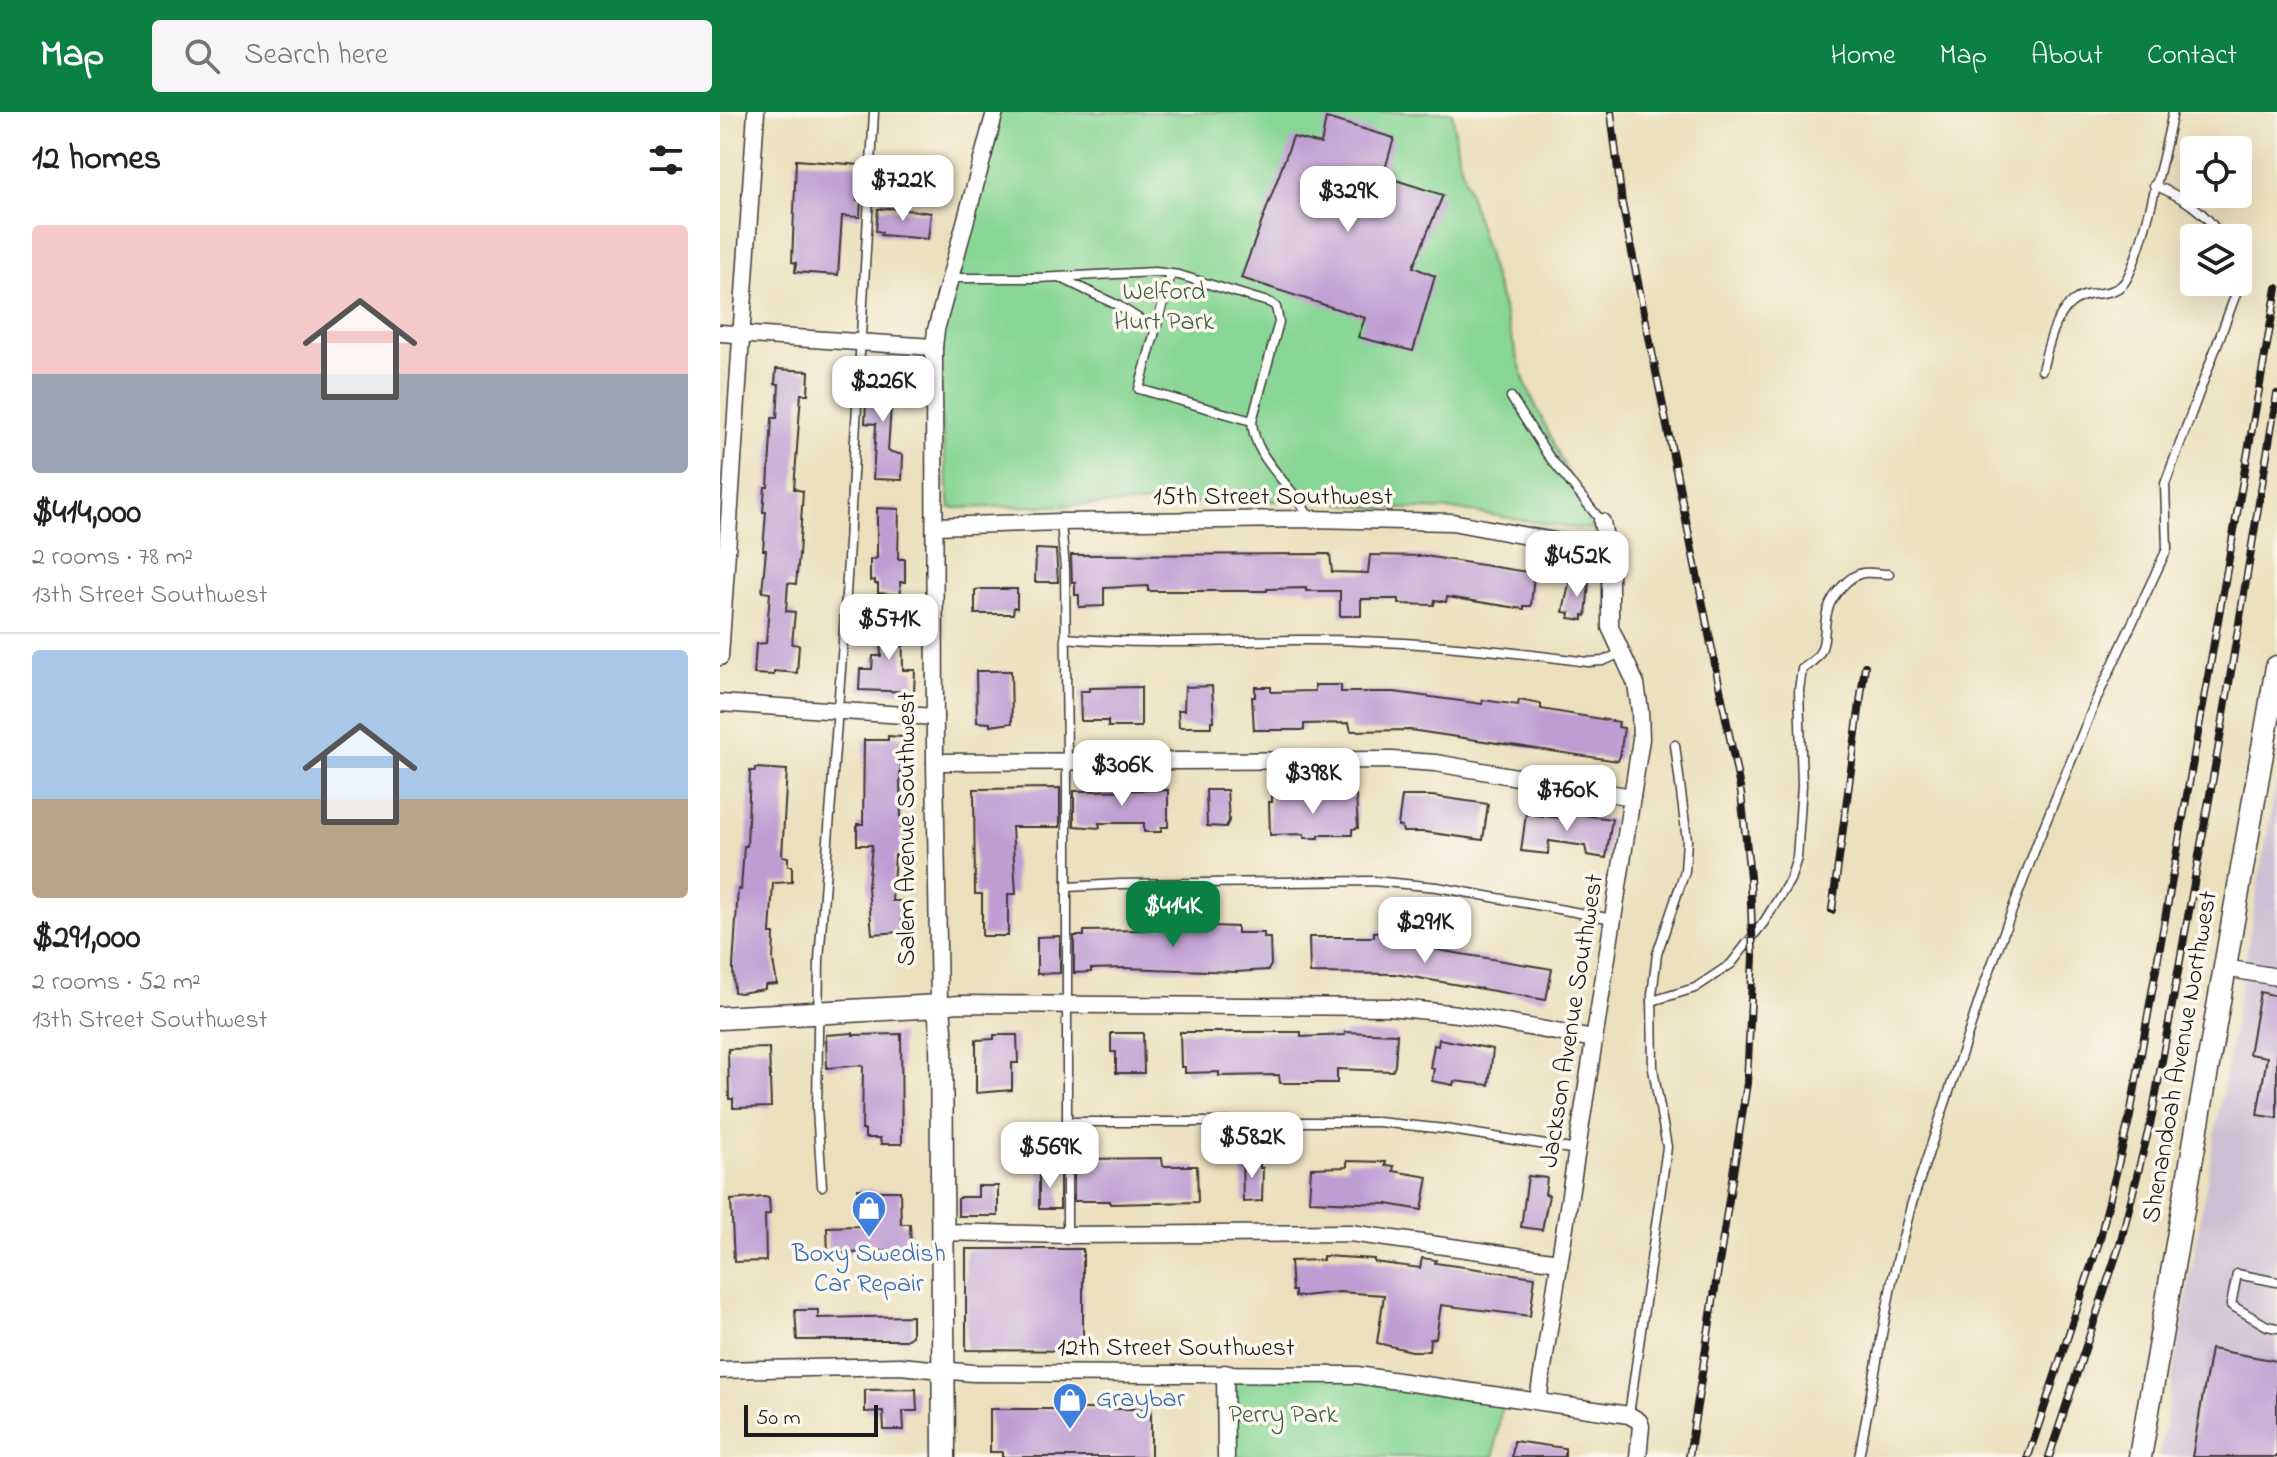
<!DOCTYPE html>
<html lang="en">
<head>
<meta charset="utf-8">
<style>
	body { margin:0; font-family:"Indie Flower",sans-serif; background:#f6f6f6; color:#222; height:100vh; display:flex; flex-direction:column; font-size:30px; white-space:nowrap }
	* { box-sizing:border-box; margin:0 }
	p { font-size:26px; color:#767676 }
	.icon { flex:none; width:44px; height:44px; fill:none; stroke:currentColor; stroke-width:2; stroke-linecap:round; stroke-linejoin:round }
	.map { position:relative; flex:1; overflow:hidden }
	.details { display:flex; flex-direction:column; background:#fff; width:720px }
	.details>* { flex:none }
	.buttons { position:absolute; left:1460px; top:24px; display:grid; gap:16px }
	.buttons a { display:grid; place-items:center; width:72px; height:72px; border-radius:8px; background:#fff; box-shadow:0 8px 32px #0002; font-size:40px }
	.scale { position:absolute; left:24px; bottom:20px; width:134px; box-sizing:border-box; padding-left:8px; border:4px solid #1c1c1c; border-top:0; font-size:22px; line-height:28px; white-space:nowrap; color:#1c1c1c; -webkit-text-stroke:6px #fbf7ec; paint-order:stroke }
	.price { position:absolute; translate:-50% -68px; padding:0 18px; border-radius:16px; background:#fff; color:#222; font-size:26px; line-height:52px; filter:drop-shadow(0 2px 4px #0008) }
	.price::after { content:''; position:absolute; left:50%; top:48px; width:24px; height:18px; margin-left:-12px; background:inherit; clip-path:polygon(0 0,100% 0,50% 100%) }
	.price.on { background:#0b8043; color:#fff }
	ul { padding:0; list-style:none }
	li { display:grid; align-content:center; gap:16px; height:424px; padding:0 32px }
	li+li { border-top:2px solid #e0e0e0 }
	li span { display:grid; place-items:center; height:248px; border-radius:8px; color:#555 }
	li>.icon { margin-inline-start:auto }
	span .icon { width:144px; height:144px; fill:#fffc; stroke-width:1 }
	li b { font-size:34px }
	h2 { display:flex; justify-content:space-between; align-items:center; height:96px; padding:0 32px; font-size:34px }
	header { display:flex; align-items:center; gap:48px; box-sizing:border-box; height:112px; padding:0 40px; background:#0b8043; color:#fff }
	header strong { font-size:38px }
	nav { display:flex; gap:44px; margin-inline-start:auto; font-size:28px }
	.search { width:560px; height:72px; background:#f6f6f6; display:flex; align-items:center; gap:20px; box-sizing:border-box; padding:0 28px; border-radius:8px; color:#767676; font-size:30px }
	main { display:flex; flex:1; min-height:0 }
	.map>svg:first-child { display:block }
</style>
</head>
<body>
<header>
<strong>Map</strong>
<div class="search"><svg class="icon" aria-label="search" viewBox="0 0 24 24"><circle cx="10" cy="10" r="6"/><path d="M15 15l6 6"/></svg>Search here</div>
<nav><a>Home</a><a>Map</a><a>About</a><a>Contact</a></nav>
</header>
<main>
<section class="details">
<h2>12 homes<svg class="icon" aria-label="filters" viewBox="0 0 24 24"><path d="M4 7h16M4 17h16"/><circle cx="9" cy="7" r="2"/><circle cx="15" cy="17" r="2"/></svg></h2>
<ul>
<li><span style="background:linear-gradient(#f6c9c9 60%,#9aa5b1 0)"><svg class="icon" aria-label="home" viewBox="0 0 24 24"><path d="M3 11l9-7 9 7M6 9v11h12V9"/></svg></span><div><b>$414,000</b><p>2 rooms · 78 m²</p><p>13th Street Southwest</p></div></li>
<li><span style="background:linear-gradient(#a9c7e8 60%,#b9a48a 0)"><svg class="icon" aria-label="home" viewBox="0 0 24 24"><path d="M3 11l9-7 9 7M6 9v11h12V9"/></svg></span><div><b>$291,000</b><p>2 rooms · 52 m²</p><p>13th Street Southwest</p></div></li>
</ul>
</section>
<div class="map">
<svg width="1557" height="1345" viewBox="0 0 1557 1345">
	<rect width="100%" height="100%" fill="#fbf7ec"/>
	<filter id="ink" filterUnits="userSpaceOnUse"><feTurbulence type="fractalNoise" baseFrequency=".0125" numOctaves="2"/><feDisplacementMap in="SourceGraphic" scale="16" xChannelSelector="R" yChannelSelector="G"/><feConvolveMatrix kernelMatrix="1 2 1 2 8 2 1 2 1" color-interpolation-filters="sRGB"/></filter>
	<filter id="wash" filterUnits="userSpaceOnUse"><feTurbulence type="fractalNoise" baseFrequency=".006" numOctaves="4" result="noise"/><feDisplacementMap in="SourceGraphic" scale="32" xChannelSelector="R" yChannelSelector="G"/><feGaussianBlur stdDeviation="1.8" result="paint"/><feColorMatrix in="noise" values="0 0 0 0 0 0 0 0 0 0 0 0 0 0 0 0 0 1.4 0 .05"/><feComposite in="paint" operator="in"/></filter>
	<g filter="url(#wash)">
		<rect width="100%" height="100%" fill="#ebdfbc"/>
		<path fill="#ccbed3" d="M1557 665V1345H1439Z"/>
		<g fill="#88d695" stroke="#527958" stroke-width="2">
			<path d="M275 0H732L738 43 805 271 874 417 846 415 739 398 653 396 598 388 230 396 214 235Z"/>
			<path d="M505 1261 637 1263 783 1283 774 1345H506Z"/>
		</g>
		<g id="blocks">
			<g fill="#bf9dd3">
				<path d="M606 6 674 26 663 64 723 83 693 155 715 164 693 239 638 225 645 206 521 166 573 25 601 32Z"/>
				<path d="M76 48 141 53V67L137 88H141L140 105 122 104 118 163 75 160 76 151 72 150Z"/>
				<path d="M169 96 211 101 208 127 161 123 162 120 156 119 158 97Z"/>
				<path d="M162 245 174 246 168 339 183 343 182 368 153 367 156 312 145 311 147 272 159 273Z"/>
				<path d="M56 257 89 259 88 282H81L74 377 83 379 79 443 76 472 68 471 66 499 75 500 72 532 79 533 77 561 54 559V563L34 562 36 532 46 531 50 481 42 480 46 438H43L46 400H43L45 375H48L52 306H57L59 272H55Z"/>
				<path d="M157 396 179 397 178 447H185V470H180L181 483 158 481V472H155V468L150 469V448L157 446Z"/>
				<path d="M316 437 336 438 338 470H315Z"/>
				<path d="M610 442 612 460 648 461 650 443 705 444 814 461 811 494H804V497L727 485 726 490 715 488 714 493 679 492V487H641V504H620V479H586V476L547 477V479H428V474L384 476V494L359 495V483H355V470H352L351 443Z"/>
				<path d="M850 467 869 470 866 504 863 503V508L849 506 850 501 843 500Z"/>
				<path d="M262 477H297V496L294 495 293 502H255V478Z"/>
				<path d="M159 505 182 507 183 558H195L194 580 139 578 140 557H152L153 544H161Z"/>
				<path d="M256 559H291L292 611 270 614V611L257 610Z"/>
				<path d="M595 573H621V580H674L762 592 763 588 798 593 799 588 821 592V597L899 610 898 615 904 616 900 644 898 649 690 618 631 619 629 611 584 612V618H534L532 585H535V575H551V580L595 579Z"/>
				<path d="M492 574 494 609H491V615H459L458 598H464L465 575Z"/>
				<path d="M421 575V615H388V609H361L360 579H369V576Z"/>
				<path d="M168 624 182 625 180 667 182 743H175L172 789H182V820L152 822 148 775 152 733H137V712H143L144 628H168Z"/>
				<path d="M35 656 67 658 62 744 68 745V754H72V770L53 771 50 822H54L53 849 57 872 45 873V877L20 881 14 880 13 855 18 777 21 778 24 734H27L30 659H35Z"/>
				<path d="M340 676V715H292L296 782H288V824H262V782H255L254 677Z"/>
				<path d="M448 678V715H441V720H424V711H379L380 716 354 714V679Z"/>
				<path d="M486 678H507L509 709 506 715 487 714Z"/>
				<path d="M552 684H636L638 716 632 717V723H599V726H584V722L550 723 549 690H552Z"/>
				<path d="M682 684H712L768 692 763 728 705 720H683L682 715 678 714Z"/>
				<path d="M841 700 892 707 886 746 867 743 865 734 829 729 828 742 801 739 806 702 840 706Z"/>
				<path d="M445 812 517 815V821H544V826H550L551 853 548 858 515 860 404 856 371 857V860L354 861V824H364V819L425 818V814L445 815Z"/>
				<path d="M675 819V831L832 857 826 888 675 862 590 861 589 825H654V820Z"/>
				<path d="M340 824V861L317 862V825Z"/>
				<path d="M1540 880 1557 884V1006L1537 1003 1547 945 1529 942Z"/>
				<path d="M460 920H581V925L625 923V920L677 922 675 954 672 959 617 957V971H560L559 963 499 964V960L465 961V955H461Z"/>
				<path d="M133 921V923L181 922 182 1032H161L160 1026H145V1018H142L143 953 107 956 106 923Z"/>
				<path d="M391 921H423L424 961H396V940H391Z"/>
				<path d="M274 923H297L298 951H292V978L256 981V928L274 927Z"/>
				<path d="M719 927 773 937 769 973 734 969 733 973 712 969 714 957 710 956 714 933 718 934Z"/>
				<path d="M49 936 51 995 13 996V987H9L8 937Z"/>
				<path d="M442 1046 443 1054H477L478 1090 390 1092V1089H354V1058L360 1057V1047Z"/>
				<path d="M522 1046H540V1056H543L542 1089 523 1090Z"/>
				<path d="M627 1049 666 1050 665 1053 674 1054 673 1059 708 1065 702 1098 667 1092 589 1089 591 1056 627 1055Z"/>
				<rect x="319" y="1059" width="21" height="38"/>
				<path d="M808 1064 827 1066 825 1082 829 1083 822 1118 801 1115Z"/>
				<path d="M258 1074H278V1104H238V1087L241 1085H258Z"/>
				<path d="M138 1077H152V1079H180L181 1112H190L191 1138 108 1142 107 1115 140 1114Z"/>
				<path d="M44 1085 49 1086 50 1102 45 1103 46 1149 14 1150 11 1088Z"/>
				<path d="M246 1137H363V1239L246 1238Z"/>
				<path d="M603 1144 654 1147V1150L700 1156 702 1146 716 1148 715 1151 815 1165 810 1204 721 1193 716 1226 710 1227 709 1239H692L657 1231 664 1183 619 1180 575 1185V1179H572L570 1149 603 1148Z"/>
				<path d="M75 1198H98V1206L192 1204V1224L186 1228H77Z"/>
				<path d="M1491 1237 1557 1249V1345H1472Z"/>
				<path d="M196 1277 197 1299H183L184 1318H164L163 1299 145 1300V1278Z"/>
				<path d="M270 1297H431V1345H282V1340H270Z"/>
				<path d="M794 1329 845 1336V1345H792Z"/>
			</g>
		</g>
	</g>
	<g filter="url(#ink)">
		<use href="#blocks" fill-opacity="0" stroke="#3b3934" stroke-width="2"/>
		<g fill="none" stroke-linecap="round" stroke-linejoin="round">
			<g stroke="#3b3934" stroke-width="11">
				<g id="lane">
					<path d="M1434 73C1463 85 1485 99 1502 126"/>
					<path d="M451 162 419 277 532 309"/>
					<path d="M230 166H318L435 160 459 163 551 191 556 195 559 210 532 309C534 349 573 372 590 407"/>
					<path d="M341 166 397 193 435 217"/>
					<path d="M1322 258C1329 232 1336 189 1368 183 1379 181 1395 181 1403 172 1419 156 1447 29 1453 0"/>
					<path d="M791 285 827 342 882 410"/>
					<path d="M341 411 345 457 347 649V1123"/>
					<path d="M345 526C423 533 499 529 576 528 675 527 770 537 868 550L883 549 901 541"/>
					<path d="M348 775 400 772 653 769 717 775 893 807"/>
					<path d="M932 889 975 876 1011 852 1044 810 1070 768 1077 746 1082 673 1079 578 1082 557C1113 538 1100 524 1108 497 1112 484 1129 463 1143 461 1151 460 1161 462 1169 462"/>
					<path d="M347 1010H658L725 1017 857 1038"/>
					<path d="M102 1074 97 997 99 848 124 517 154 0"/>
					<path d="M1557 1170 1517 1162 1511 1193 1547 1214 1557 1216"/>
					<path d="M909 1303 947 1035 933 957 932 883 937 842 965 759 967 728 955 633"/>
					<path d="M1139 1345 1172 1169 1191 1094 1265 871 1318 729 1377 586 1447 437 1445 372 1517 179 1516 170"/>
				</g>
			</g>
			<g stroke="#3b3934" stroke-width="19">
				<g id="street">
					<path d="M275 0 216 218 214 235 215 650 219 894 239 892 669 895 738 902 874 927"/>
					<path d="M0 221 214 235"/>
					<path d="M216 414 341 410 590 407 732 410 887 439"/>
					<path d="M0 545 36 0"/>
					<path d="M0 591 215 605"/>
					<path d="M215 650 672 648 716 651 912 685"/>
					<path d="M1505 856 1557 865"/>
					<path d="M222 1120 347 1123 630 1121 839 1150"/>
					<path d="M0 1258 180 1254 253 1261 637 1263 909 1303 919 1309 921 1314 918 1345"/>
					<path d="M505 1261 506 1345"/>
					<path d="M818 1288 921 627 920 599 916 572 890 515V452L882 410"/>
				</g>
			</g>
			<g stroke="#3b3934" stroke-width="25">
				<g id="secondary">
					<path d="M0 906 219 894 221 918 224 1345"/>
					<path d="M1420 1345 1557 555"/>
				</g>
			</g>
			<use href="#lane" stroke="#fff" stroke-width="8"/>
			<use href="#street" stroke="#fff" stroke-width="16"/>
			<use href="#secondary" stroke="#fff" stroke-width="22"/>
			<g stroke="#1c1c1c" stroke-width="8">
				<g id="rail">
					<path d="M891 0 902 91 1021 681 1030 765 1033 845 1027 971 969 1345"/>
					<path d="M1112 798 1145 554"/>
					<path d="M1308 1345 1379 1130 1410 1004 1557 176"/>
					<path d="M1329 1345 1400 1132 1432 1004 1498 638 1557 282"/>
				</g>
			</g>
			<use href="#rail" stroke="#fbf7ec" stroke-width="5" stroke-dasharray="15" stroke-linecap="butt"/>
		</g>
	</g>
	<defs>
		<g id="shop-pin" transform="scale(1.8)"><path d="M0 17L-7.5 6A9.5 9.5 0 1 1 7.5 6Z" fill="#3f7fe0" stroke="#fbf7ec"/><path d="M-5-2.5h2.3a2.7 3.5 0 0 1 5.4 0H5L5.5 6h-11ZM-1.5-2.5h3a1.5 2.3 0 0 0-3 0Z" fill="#fff"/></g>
	</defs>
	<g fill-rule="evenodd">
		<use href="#shop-pin" x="149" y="1096"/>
		<use href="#shop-pin" x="350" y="1288"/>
	</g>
	<g text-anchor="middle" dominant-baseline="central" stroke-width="7" stroke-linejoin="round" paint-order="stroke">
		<g font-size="26" fill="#425d46" stroke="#fbf7ec">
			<text x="444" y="181">Welford<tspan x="444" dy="30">Hurt Park</tspan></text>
			<text x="563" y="1304">Perry Park</text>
		</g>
		<g font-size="26" fill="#1c1c1c" stroke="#fbf7ec">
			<text x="553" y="386">15th Street Southwest</text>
			<text transform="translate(188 717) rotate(-90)">Salem Avenue Southwest</text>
			<text transform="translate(853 909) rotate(-81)">Jackson Avenue Southwest</text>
			<text transform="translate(1461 945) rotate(-80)">Shenandoah Avenue Northwest</text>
			<text x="456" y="1237">12th Street Southwest</text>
		</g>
		<g font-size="26" fill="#366cbe" stroke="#fbf7ec">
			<text x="149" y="1143">Boxy Swedish<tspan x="149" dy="30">Car Repair</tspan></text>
			<text x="376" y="1288" text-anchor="start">Graybar</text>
		</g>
	</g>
</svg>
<div class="buttons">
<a><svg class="icon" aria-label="locate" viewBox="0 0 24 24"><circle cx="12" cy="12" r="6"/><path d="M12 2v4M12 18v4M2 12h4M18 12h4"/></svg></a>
<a><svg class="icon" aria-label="layers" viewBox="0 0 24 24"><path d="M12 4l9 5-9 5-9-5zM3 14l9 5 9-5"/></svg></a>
</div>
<div class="scale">50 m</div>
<b class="price" style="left:183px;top:111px">$722K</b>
<b class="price" style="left:628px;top:122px">$329K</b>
<b class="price" style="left:163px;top:312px">$226K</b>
<b class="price" style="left:857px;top:487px">$452K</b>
<b class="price" style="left:169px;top:550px">$571K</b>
<b class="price" style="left:402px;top:696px">$306K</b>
<b class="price" style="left:593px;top:704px">$398K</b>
<b class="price" style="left:847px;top:721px">$760K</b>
<b class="price on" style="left:453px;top:837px">$414K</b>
<b class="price" style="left:705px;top:853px">$291K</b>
<b class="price" style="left:532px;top:1068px">$582K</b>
<b class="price" style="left:330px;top:1078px">$569K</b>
</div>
</main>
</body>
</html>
